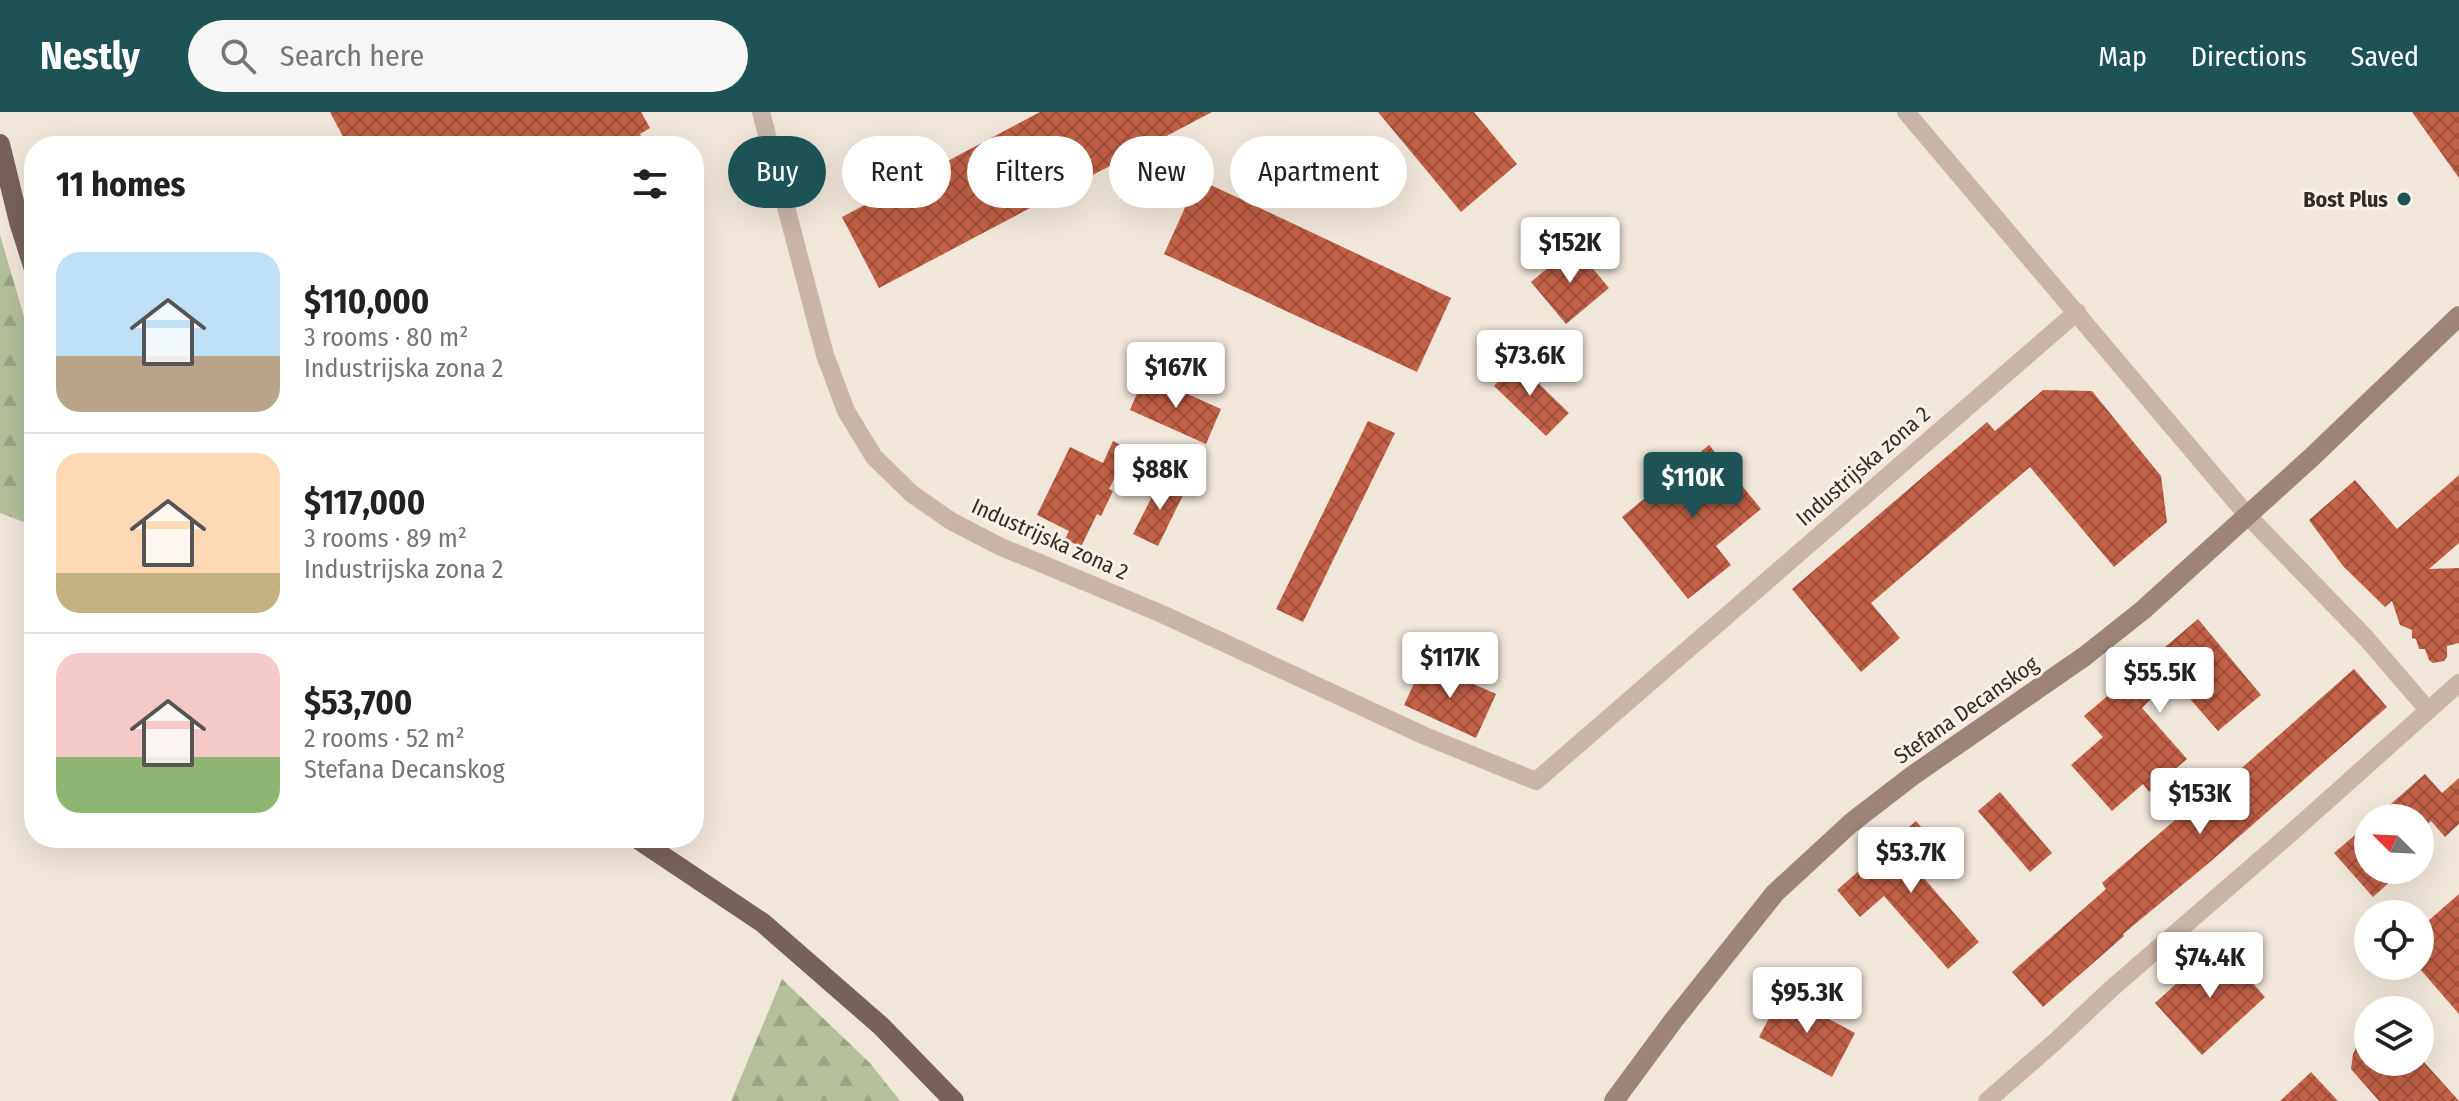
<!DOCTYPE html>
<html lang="en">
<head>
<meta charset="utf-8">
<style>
	body { margin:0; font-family:"Fira Sans Condensed",sans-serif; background:#f6f6f6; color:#222; height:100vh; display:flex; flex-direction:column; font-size:30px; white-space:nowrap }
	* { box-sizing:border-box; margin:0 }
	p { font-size:26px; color:#767676 }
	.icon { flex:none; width:44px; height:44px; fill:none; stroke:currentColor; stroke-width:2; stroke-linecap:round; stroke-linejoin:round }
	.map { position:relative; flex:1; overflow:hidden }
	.panel { position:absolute; left:24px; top:24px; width:680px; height:712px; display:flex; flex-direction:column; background:#fff; border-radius:32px; box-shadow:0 8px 32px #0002 }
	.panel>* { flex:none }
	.guide { position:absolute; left:728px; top:24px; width:760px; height:72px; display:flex; gap:16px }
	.needle { width:52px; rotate:294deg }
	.buttons { position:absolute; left:2354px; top:692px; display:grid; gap:16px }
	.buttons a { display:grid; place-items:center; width:80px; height:80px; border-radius:50%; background:#fff; box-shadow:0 8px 32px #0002; font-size:40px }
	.price { position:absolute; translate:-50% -68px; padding:0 18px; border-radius:8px; background:#fff; color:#222; font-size:26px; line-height:52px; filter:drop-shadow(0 2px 4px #0008) }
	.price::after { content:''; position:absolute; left:50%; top:48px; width:24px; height:18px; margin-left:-12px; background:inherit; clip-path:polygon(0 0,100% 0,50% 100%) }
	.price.on { background:#1e5355; color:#fff }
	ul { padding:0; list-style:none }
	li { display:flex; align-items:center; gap:24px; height:200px; padding:0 32px }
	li+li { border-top:2px solid #e0e0e0 }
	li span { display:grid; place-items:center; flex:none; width:224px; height:160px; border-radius:24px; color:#555 }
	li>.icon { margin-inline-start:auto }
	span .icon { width:96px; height:96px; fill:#fffc; stroke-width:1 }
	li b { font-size:34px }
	h2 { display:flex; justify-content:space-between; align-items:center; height:96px; padding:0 32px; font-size:34px }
	.tag { padding:0 28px; border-radius:36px; background:#fff; box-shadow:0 8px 32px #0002; font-size:28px; line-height:72px }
	.tag.on { background:#1e5355; color:#fff }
	header { display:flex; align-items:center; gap:48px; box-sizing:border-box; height:112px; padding:0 40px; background:#1e5355; color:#fff }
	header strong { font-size:38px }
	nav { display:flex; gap:44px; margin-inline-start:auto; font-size:28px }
	.search { width:560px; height:72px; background:#f6f6f6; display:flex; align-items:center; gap:20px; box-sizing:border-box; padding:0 28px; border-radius:44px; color:#767676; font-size:30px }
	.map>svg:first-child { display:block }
</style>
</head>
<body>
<header>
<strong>Nestly</strong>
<div class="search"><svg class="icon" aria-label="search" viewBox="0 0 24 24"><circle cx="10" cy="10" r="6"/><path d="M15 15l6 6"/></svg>Search here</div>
<nav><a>Map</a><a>Directions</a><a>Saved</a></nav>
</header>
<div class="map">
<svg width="2459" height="989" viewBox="0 0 2459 989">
	<defs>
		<pattern id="forest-firs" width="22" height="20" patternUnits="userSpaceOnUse" patternTransform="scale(2)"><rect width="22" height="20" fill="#b4bf9b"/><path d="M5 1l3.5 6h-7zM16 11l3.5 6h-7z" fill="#9ba486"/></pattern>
		<pattern id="building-cross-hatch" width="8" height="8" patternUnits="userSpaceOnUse" patternTransform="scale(2)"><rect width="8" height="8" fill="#c36146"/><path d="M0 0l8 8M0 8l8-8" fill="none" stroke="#9f503a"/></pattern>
	</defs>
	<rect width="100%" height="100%" fill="#f1e6da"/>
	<g fill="url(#forest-firs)">
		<path d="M0 123 25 208 34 224V414L0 401Z"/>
		<path d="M782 867 870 951 900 989H731Z"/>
	</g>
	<g fill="url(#building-cross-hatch)">
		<path d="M330 0H641L650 16 640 22 646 34H348Z"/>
		<path d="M1040 0H1212L879 176 842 105Z"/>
		<path d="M1378 0H1474L1517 52 1461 100Z"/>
		<path d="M2412 0H2459V66Z"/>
		<path d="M1198 67 1451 186 1417 260 1164 142Z"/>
		<path d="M1574 134 1609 176 1566 212 1531 170Z"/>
		<path d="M1511 245 1569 301 1546 324 1494 274 1505 262 1499 257Z"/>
		<path d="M1145 263 1221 297 1206 332 1130 298Z"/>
		<path d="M2043 278 2092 279 2161 364 2167 410 2114 455 2030 355 1871 491 1900 526 1861 560 1792 477 1987 310 1995 319Z"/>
		<path d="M1368 309 1395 321 1303 510 1276 497Z"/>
		<path d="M1113 329 1129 337 1109 377 1113 379 1101 404 1097 402 1081 435 1065 427 1069 419 1037 403 1070 335 1103 351Z"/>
		<path d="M1709 333 1761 397 1716 434 1731 453 1688 487 1622 405Z"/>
		<path d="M2459 363V431L2429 457 2459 456V531L2447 534V545L2444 549 2433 551 2429 548 2425 537H2419L2416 527 2412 526V518L2400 513 2392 489 2385 495 2343 454 2309 408 2355 368 2397 417Z"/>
		<path d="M1162 365 1186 377 1158 434 1133 422Z"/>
		<path d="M2198 507 2261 583 2218 619 2172 566 2142 596 2187 647 2149 680 2143 672 2112 699 2071 653 2103 625 2084 604Z"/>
		<path d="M1424 550 1496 582 1476 626 1404 593Z"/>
		<path d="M2354 557 2387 595 2210 750 2123 822 2124 824 2043 895 2012 860 2106 777 2102 771 2225 665 2228 668Z"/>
		<path d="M2425 662 2442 681 2459 666V712L2445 725 2431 709 2420 719V706H2375Z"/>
		<path d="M2000 680 2052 741 2030 760 1978 699Z"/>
		<path d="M1916 709 1940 737 1916 757 1979 830 1948 857 1884 784 1860 805 1837 778Z"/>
		<path d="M2368 712V758H2386L2394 766 2373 785 2334 741Z"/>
		<path d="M2459 782V902L2420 857V816Z"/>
		<path d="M2219 833 2265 885 2202 943 2155 891Z"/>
		<path d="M1782 882 1855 921 1832 965 1759 925Z"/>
		<path d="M2368 909V950H2424L2459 989H2379L2351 957 2353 942Z"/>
		<path d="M2311 960 2338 989H2280Z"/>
	</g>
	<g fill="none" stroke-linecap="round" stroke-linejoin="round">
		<g stroke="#c9b5a7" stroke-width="18">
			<path d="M761 0 825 243 846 299 874 345 912 382 951 409 999 434 1162 502 1425 624 1536 669 2077 200"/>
			<path d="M1906 0 2247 403 2366 526 2428 598"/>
			<path d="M1987 989 2057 928 2111 877 2291 721 2459 571"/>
		</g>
		<path stroke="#9c8478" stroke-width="20" d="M1614 989 1673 909 1775 781 1851 711 1912 664 2085 544 2143 498 2313 344 2459 204"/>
		<g stroke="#776259" stroke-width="20">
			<path d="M0 32 19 110 34 157"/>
			<path d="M636 726 763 811 881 914 954 989"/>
		</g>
	</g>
	<circle fill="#1e5355" stroke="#f9f0e7" stroke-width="3" cx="2404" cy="87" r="8"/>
	<g text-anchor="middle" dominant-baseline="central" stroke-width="6" stroke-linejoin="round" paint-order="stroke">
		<g font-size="22" font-weight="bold" fill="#352b27" stroke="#f9f0e7" text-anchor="end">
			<text x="2388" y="87">Bost Plus</text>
		</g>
		<g font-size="22" fill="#352b27" stroke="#f9f0e7">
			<text transform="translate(1863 354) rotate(-41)">Industrijska zona 2</text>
			<text transform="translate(1050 427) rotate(24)">Industrijska zona 2</text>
			<text transform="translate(1966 598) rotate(-35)">Stefana Decanskog</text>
		</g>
	</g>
</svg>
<div class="buttons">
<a><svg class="needle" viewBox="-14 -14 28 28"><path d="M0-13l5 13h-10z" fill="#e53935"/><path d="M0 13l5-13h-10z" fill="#767676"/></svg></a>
<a><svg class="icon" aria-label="locate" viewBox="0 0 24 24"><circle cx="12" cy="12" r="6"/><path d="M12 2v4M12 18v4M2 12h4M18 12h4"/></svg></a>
<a><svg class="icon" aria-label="layers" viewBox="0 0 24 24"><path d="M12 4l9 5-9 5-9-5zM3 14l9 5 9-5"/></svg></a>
</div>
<b class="price" style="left:1570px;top:173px">$152K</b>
<b class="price" style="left:1530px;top:286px">$73.6K</b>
<b class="price" style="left:1176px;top:298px">$167K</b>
<b class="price" style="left:1160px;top:400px">$88K</b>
<b class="price on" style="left:1693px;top:408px">$110K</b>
<b class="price" style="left:1450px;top:588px">$117K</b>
<b class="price" style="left:2160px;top:603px">$55.5K</b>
<b class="price" style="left:2200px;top:724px">$153K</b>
<b class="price" style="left:1911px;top:783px">$53.7K</b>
<b class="price" style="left:2210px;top:888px">$74.4K</b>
<b class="price" style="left:1807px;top:923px">$95.3K</b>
<div class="guide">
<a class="tag on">Buy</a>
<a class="tag">Rent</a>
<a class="tag">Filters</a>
<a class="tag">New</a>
<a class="tag">Apartment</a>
</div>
<section class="panel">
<h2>11 homes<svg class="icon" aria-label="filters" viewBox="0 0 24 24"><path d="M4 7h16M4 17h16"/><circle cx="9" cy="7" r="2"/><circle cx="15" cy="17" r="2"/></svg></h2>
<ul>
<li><span style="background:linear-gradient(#bfe0f5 65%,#b9a48a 0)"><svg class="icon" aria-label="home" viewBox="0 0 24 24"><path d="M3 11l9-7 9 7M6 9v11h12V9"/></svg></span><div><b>$110,000</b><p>3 rooms · 80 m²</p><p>Industrijska zona 2</p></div></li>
<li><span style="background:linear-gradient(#ffd9b3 75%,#c2b280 0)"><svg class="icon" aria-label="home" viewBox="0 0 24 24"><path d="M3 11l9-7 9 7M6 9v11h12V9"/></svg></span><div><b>$117,000</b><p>3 rooms · 89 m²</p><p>Industrijska zona 2</p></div></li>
<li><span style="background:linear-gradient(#f6c9c9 65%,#8fb573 0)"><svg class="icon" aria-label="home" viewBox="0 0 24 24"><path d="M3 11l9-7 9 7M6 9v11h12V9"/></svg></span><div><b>$53,700</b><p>2 rooms · 52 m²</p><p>Stefana Decanskog</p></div></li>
</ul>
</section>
</div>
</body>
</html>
